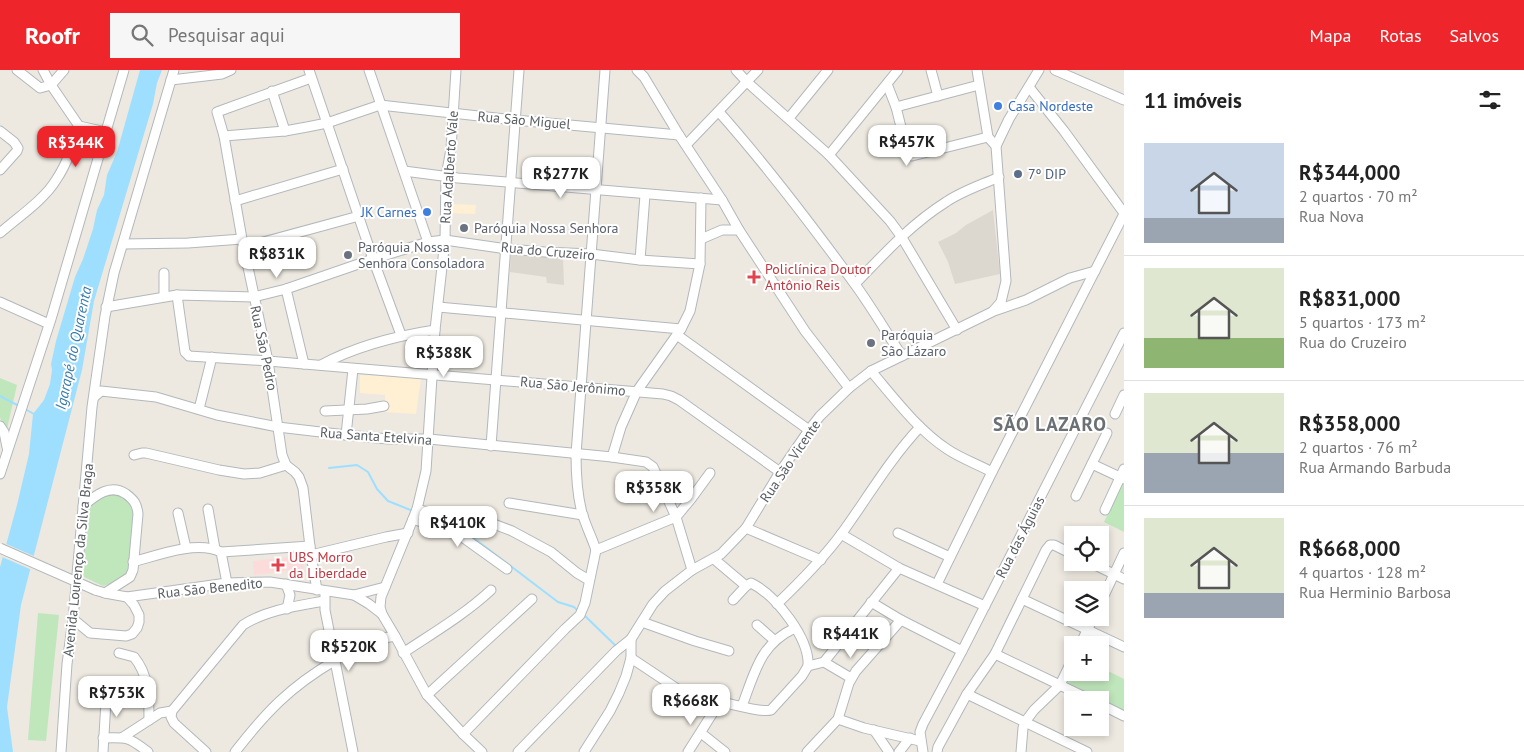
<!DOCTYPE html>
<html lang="pt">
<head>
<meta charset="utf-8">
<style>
	body { margin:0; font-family:"PT Sans",sans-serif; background:#f6f6f6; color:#222; height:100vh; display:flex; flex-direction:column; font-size:19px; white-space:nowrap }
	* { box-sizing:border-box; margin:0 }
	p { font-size:16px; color:#767676 }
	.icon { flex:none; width:28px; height:28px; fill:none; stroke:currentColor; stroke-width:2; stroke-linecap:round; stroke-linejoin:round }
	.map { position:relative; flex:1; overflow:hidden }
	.drawer { display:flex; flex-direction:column; background:#fff; width:400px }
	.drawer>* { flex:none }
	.tools { position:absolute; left:1064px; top:456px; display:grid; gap:10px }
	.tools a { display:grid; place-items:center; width:45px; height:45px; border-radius:0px; background:#fff; box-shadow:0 2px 8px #0003; font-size:25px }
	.price { position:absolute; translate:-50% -42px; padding:0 11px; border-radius:10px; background:#fff; color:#222; font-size:16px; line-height:32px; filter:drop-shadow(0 1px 2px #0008) }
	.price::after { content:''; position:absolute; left:50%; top:30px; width:15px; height:11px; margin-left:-8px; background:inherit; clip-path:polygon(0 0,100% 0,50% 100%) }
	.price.selected { background:#ee252a; color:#fff }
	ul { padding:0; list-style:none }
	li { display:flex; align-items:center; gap:15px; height:125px; padding:0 20px }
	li+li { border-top:1px solid #e0e0e0 }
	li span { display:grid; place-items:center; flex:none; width:140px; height:100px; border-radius:0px; color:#555 }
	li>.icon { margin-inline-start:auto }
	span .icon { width:60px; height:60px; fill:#fffc; stroke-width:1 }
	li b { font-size:21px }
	h2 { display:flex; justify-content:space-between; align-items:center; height:60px; padding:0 20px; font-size:21px }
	header { display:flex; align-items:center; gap:30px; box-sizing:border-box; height:70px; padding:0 25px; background:#ee252a; color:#fff }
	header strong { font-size:24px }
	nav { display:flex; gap:28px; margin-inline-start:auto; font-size:18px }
	.search { width:350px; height:45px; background:#f6f6f6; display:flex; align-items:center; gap:12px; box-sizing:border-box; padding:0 18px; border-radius:0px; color:#767676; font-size:19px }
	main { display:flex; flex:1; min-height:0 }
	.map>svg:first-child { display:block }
</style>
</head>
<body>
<header>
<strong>Roofr</strong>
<div class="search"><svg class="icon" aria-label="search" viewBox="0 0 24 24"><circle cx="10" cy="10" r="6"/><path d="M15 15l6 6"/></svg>Pesquisar aqui</div>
<nav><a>Mapa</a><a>Rotas</a><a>Salvos</a></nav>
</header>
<main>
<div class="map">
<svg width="1124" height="682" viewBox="0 0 1124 682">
	<rect width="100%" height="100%" fill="#ede9e0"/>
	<g fill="#fff0d4">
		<path d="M450 134 476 135 475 144 449 143Z"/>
		<path d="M360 305 421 308 416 344 385 342V325L360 323Z"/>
	</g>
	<g fill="#ddd8cf">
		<path d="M993 140 1000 204 955 214 948 192 938 172 956 163 966 155Z"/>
		<path d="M511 183 563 187 564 215 547 213 546 207 510 202Z"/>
	</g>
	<path fill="#fcdbdb" d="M303 485 304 499 254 505 253 491Z"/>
	<g fill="#c0e6bc">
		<path d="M0 308 17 315 7 359 0 348Z"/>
		<path d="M1122 414 1124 415V462L1104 452Z"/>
		<path d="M117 422 127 427 135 439 130 503 123 510 103 516 82 506 83 442 102 425Z"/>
		<path d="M38 543 59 545 46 671 28 670Z"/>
		<path d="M1100 597 1124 609V642L1067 614 1072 602H1100Z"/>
	</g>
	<path fill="#9edfff" d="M140 0H162L157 13 153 34 94 231 82 300 21 535 7 637 13 682H0V497L17 435 29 384 33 344 44 330 50 314 52 300 51 294 56 271 75 207 83 189 93 159 97 140 104 125 107 105 117 82Z"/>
	<path fill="#ede9e0" d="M4 473 36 487 32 500 0 486Z"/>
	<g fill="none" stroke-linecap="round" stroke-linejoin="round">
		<g stroke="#9edfff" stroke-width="2">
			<path d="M0 326 19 336"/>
			<path d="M25 339 34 344"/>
			<path d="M329 398 357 395 368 402 377 419 388 431 413 441"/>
			<path d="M425 446 438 453"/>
			<path d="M449 457 467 463 558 532 574 537 578 541"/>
			<path d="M584 545 617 577"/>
		</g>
		<g stroke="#b3b8bc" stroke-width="11">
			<g id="minor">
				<path d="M17 0 40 18 51 15 64 0"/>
				<path d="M309 0 373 189 401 265"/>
				<path d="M369 0 428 172"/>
				<path d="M637 0 644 7 679 65 722 130 739 160 805 261 849 318"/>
				<path d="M736 0 747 12 829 85 890 151 901 166 957 260"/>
				<path d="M931 0 938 26"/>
				<path d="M977 0 988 67 996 76 1006 211 1001 232 994 240"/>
				<path d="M1055 0 1124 30"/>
				<path d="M311 8 217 42 224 66 242 169 268 291 282 385 286 395 295 402 299 407 303 418 311 485 317 520"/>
				<path d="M171 10 222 4 231 0"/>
				<path d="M887 14 896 37 907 81 912 86 988 67"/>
				<path d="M1029 17 1064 61 1124 143"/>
				<path d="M272 21 285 61"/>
				<path d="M896 37 979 15"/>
				<path d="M719 42C767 96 811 154 854 213 871 236 886 262 902 286"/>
				<path d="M789 48 828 0"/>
				<path d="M79 56 106 62"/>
				<path d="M0 61 14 72 18 78 17 81 0 100"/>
				<path d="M224 66 285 61 307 57 327 53 380 35 515 50 679 65"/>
				<path d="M686 75 758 0"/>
				<path d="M996 76 1009 49 1039 0"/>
				<path d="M829 85 898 0"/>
				<path d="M404 101 458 108 722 130"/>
				<path d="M235 131 343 99"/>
				<path d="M0 163C18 147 44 130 56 110 67 94 73 75 79 56L51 15 43 0"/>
				<path d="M701 169 722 160H739"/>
				<path d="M123 174 188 173 242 169"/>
				<path d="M245 177 359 146"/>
				<path d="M640 190 645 125"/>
				<path d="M164 203V226"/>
				<path d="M855 214C883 185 911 154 946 132 962 121 981 115 999 107"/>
				<path d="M286 219 304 294"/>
				<path d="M177 225 185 282 189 286 268 291 663 324 671 326 679 330 780 402"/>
				<path d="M0 232 49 254"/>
				<path d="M106 237 177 225 254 227 286 219 373 189 428 172 445 170 507 179 545 182 591 184 640 190 700 194"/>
				<path d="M438 237 681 259"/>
				<path d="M677 265 809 360"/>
				<path d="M321 295C356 276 396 266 435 260"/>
				<path d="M871 301C894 328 917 359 947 379 960 388 977 394 992 402"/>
				<path d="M94 327 101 321 156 327 217 345 278 357 346 365 388 369H429L612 387 646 392 653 397 676 447 692 500"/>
				<path d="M199 339 212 287"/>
				<path d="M325 341 367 339 384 336"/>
				<path d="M1115 344 1124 325"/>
				<path d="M0 356 4 362 7 377"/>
				<path d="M346 365 353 299"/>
				<path d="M491 376 519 0"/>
				<path d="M134 385 142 383H146L219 400 244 404 260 403 286 395"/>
				<path d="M612 387 621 357 637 321 681 259 690 241 700 194 701 128"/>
				<path d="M1092 394 1124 409"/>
				<path d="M0 404 51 249 124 0"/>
				<path d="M1076 426 1107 363"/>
				<path d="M509 433 583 445"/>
				<path d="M83 436C95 426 110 413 126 424 134 430 137 434 138 444L133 500 130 507 105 523"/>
				<path d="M208 439 215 479"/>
				<path d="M417 439 469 454 475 447 512 461 551 482 577 503 589 510"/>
				<path d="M1105 440 1124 399"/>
				<path d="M178 443 186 478"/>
				<path d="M413 449 461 466 507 499"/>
				<path d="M746 458 821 490"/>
				<path d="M898 463 950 487"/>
				<path d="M841 464 899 498 985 536"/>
				<path d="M596 480C592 468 586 456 582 443 577 424 576 404 576 384L605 0"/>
				<path d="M596 480 676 447 691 429 710 403"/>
				<path d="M221 482 227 513"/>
				<path d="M311 485 386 467 408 463"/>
				<path d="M714 489 746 516"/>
				<path d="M133 492C158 485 197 470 221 482L310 476"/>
				<path d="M1089 492 1124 509"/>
				<path d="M286 514 290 525 287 539"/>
				<path d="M937 514 992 402 1124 144"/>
				<path d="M95 520 105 523 127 527 227 513 270 512 354 525 385 517"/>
				<path d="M325 525V540L353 682"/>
				<path d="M354 525 369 534 382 544 395 566 427 625 463 664 482 682"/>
				<path d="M1022 529 1124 577"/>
				<path d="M733 530 746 516 751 513C776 525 810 569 808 596"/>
				<path d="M871 532 901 550 962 581"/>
				<path d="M777 534C800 512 823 489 842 463 868 427 890 389 920 357"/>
				<path d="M1100 534 1124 483"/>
				<path d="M382 544 380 537 381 527 417 439 426 401 435 260 445 170 446 106 451 79 456 0"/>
				<path d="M73 549 90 563 126 566 132 564 137 558 139 552V545L134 535 127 527"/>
				<path d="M642 552 695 571 729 581"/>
				<path d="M757 555 774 570"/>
				<path d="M1080 575 1093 548"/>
				<path d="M333 578 395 566"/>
				<path d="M119 583 134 587C149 605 149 627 149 650"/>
				<path d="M403 583C433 563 464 545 491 520"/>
				<path d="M995 584 1091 630"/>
				<path d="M631 588 712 642"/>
				<path d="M824 592 851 608"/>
				<path d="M102 619 106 631 103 682"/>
				<path d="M967 624 1087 682"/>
				<path d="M427 625 532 529"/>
				<path d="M1100 634 1124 646"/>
				<path d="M742 636C755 602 760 574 795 558"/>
				<path d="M838 649 864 658 920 671"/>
				<path d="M874 660 889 682"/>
				<path d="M701 663 725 682"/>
				<path d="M463 664 565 559 580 545 585 533 596 480"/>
				<path d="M123 667 160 643 172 641"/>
				<path d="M103 668C127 667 129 667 148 682"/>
				<path d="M61 682 67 594 73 549 92 337 105 246 114 203 174 0"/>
				<path d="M206 682 174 653 171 647 172 641 243 555C266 540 297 536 324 531"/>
				<path d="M235 682C266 642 290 617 334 591"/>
				<path d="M518 682 616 581 631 569"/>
				<path d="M584 682 610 641 619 623 626 606 631 588V569L653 534 665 521 692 500 721 484 746 458 780 402 809 360 820 346 849 318 871 301 994 241 1026 230 1070 208 1095 201"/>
				<path d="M688 682 719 633 721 632C733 634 762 643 771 640L802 606 808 596 824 592 899 498"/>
				<path d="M807 682 838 649 849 613 856 601 901 550"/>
				<path d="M899 682 910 668"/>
				<path d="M923 682 920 662 923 654 962 581 1124 263"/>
				<path d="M937 682 938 677 967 624 995 584 1046 480 1050 475H1054L1072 484"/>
				<path d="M1021 682 1023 658 1025 652 1034 640 1060 615 1072 590"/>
			</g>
		</g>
		<use href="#minor" stroke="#fff" stroke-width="9"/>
		<g stroke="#b3b8bc" stroke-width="11" stroke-linecap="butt">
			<path id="minor-bridge" d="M0 478 95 520"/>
		</g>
		<use href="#minor-bridge" stroke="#fff" stroke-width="9"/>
	</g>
	<g fill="#3f7fe0" stroke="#fff" stroke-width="2">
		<circle cx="998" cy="36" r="5"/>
		<circle cx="427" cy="142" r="5"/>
	</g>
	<circle fill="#5c6f8a" stroke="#fff" stroke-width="2" cx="1018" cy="104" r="5"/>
	<g fill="#6b7280" stroke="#fff" stroke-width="2">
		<circle cx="464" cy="158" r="5"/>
		<circle cx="348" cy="185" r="5"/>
		<circle cx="871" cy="273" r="5"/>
	</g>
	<g fill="#e0444e" stroke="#fff" stroke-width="2">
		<path d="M751.5 199.5h5v5h5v5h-5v5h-5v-5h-5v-5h5z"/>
		<path d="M275.5 487.5h5v5h5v5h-5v5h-5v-5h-5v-5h5z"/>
	</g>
	<g text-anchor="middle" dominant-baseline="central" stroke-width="4" stroke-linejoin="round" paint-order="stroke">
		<g font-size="14" fill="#366cbe" stroke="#fff" text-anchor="start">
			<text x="1008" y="36">Casa Nordeste</text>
			<text x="417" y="142" text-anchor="end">JK Carnes</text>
		</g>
		<g font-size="14" fill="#595e62" stroke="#fff">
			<text transform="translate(524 50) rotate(5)">Rua São Miguel</text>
			<text transform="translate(449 97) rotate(-86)">Rua Adalberto Vale</text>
			<text transform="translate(548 181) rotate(5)">Rua do Cruzeiro</text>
			<text transform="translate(264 278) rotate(78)">Rua São Pedro</text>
			<text transform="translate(573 316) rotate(5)">Rua São Jerônimo</text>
			<text transform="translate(376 366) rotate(4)">Rua Santa Etelvina</text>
			<text transform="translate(790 391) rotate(-56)">Rua São Vicente</text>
			<text transform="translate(1020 467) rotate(-63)">Rua das Águias</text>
			<text transform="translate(78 490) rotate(-84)">Avenida Lourenço da Silva Braga</text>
			<text transform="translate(210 518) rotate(-6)">Rua São Benedito</text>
		</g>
		<g font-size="14" fill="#4e5e75" stroke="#fff" text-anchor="start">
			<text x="1028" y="104">7º DIP</text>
		</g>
		<g font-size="14" fill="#5b616d" stroke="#fff" text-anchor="start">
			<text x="474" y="158">Paróquia Nossa Senhora</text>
			<text x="358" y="177">Paróquia Nossa<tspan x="358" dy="16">Senhora Consoladora</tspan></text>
			<text x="881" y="265">Paróquia<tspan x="881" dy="16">São Lázaro</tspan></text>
		</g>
		<g font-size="14" fill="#be3a42" stroke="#fff" text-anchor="start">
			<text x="765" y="199">Policlínica Doutor<tspan x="765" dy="16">Antônio Reis</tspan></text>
			<text x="289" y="487">UBS Morro<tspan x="289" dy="16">da Liberdade</tspan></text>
		</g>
		<g font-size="15" font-style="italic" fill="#377bab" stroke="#fff">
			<text transform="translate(73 278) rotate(-78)">Igarapé do Quarenta</text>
		</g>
		<g font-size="19" font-weight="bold" letter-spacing="1" fill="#6a7074" stroke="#fff">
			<text x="1050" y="354">SÃO LAZARO</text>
		</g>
	</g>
</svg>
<div class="tools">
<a><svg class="icon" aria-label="locate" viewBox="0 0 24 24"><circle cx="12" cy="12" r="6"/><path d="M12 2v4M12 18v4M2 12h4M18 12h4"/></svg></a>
<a><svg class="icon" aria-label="layers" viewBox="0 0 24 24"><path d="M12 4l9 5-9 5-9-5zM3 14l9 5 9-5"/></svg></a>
<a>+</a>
<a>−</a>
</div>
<b class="price" style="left:907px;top:97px">R$457K</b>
<b class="price selected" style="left:76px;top:98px">R$344K</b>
<b class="price" style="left:561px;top:129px">R$277K</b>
<b class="price" style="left:277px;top:209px">R$831K</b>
<b class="price" style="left:444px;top:308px">R$388K</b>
<b class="price" style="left:654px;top:443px">R$358K</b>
<b class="price" style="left:458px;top:478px">R$410K</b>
<b class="price" style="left:851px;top:589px">R$441K</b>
<b class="price" style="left:349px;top:602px">R$520K</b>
<b class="price" style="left:117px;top:648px">R$753K</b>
<b class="price" style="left:691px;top:656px">R$668K</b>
</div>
<section class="drawer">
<h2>11 imóveis<svg class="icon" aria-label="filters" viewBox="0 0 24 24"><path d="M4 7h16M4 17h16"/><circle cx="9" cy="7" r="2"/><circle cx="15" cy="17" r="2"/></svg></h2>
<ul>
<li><span style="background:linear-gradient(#c9d6e8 75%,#9aa5b1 0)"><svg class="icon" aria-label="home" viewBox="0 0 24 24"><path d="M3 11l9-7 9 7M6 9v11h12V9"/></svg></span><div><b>R$344,000</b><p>2 quartos · 70 m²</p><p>Rua Nova</p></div></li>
<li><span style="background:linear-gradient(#dfe7d0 70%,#8fb573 0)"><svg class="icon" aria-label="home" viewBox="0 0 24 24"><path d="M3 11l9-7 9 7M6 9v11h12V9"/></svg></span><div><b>R$831,000</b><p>5 quartos · 173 m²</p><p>Rua do Cruzeiro</p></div></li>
<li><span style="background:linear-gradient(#dfe7d0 60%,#9aa5b1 0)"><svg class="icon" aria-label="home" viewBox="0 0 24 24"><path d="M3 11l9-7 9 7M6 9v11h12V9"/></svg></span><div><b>R$358,000</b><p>2 quartos · 76 m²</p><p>Rua Armando Barbuda</p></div></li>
<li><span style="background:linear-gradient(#dfe7d0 75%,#9aa5b1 0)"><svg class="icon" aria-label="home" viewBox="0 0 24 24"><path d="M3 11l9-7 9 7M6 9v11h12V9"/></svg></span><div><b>R$668,000</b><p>4 quartos · 128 m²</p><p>Rua Herminio Barbosa</p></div></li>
</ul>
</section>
</main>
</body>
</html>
